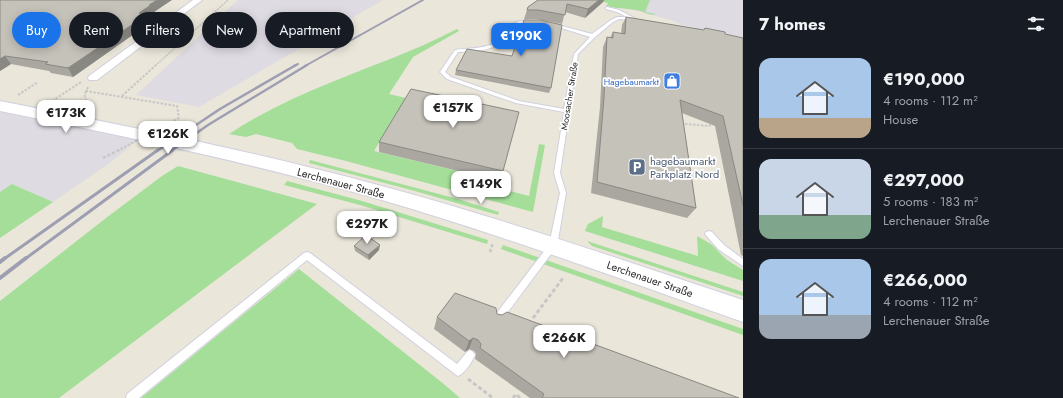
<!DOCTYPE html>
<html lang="en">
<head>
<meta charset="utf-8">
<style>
	body { margin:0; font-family:Jost,sans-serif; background:#20242c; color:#f1f3f6; height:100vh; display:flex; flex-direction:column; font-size:15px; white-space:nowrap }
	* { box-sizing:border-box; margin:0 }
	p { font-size:13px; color:#9ea1a6 }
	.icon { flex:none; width:22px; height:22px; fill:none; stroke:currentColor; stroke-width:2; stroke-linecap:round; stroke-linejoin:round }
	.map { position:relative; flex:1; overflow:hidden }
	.sheet { display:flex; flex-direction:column; background:#171b24; width:320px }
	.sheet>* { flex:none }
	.hud { position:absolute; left:12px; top:12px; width:380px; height:36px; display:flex; gap:8px }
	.price { position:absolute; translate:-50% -34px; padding:0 9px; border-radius:8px; background:#fff; color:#222; font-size:13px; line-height:26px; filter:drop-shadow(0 1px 2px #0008) }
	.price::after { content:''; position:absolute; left:50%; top:24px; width:12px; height:9px; margin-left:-6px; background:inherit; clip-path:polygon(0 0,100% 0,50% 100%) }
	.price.on { background:#1a73e8; color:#fff }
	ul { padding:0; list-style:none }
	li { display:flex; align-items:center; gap:12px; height:100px; padding:0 16px }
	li+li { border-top:1px solid #363941 }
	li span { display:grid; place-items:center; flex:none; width:112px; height:80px; border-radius:12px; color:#555 }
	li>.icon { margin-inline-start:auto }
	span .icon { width:48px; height:48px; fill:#fffc; stroke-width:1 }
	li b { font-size:17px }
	h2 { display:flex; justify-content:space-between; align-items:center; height:48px; padding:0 16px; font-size:17px }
	.tag { padding:0 14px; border-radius:18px; background:#171b24; box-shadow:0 2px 10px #0003; font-size:14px; line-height:36px }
	.tag.on { background:#1a73e8; color:#fff }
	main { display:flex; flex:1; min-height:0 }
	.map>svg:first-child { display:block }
</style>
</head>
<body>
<main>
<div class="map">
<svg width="743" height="398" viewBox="0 0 743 398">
	<rect width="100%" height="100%" fill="#eae6da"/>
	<g fill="#dedbe2">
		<path d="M238 0H383L199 107 136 95Z"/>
		<path d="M597 0H743V38L682 25 674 21Z"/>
		<path d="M0 107 143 136 111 162 53 202 12 184 0 192Z"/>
	</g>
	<g fill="#a4de99">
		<path d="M596 0H650L645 12 656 14C651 16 646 13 641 11 629 8 618 9 606 6L608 3Z"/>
		<path d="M457 29 459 31 413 57 389 94 406 98 374 151 491 179 490 186 529 196 539 144 545 145 533 212 346 161 297 149 292 143 256 134 246 137 229 134C286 96 350 76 412 50 427 44 442 36 457 29Z"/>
		<path d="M310 160 458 199 499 212 498 215 415 191 309 163Z"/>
		<path d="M178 166 317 204 59 398H0V301L106 218 162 176Z"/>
		<path d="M287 181 362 201 488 240 487 244 360 205 284 185Z"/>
		<path d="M12 184 53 202 0 238V192Z"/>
		<path d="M603 216 602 227 698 256 697 236 711 244 727 260 743 270V281L585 231 588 224Z"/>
		<path d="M587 241 743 292V296L592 246Z"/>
		<path d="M503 245 743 329V335L501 249Z"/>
		<path d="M299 269 445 385 460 398H141Z"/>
	</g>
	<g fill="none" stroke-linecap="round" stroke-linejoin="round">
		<g stroke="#d0d0e0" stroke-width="2">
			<g id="service">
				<path d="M607 7 619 10 636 19 634 20 619 19 613 22 595 37 578 54 560 173 566 193 557 246 499 324 496 325 493 324 492 321 493 318 549 245 560 193 554 173 564 112 516 103 447 79 440 72 455 50C468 48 481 49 493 44 513 35 505 17 533 21L534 22C529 24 524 22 519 24 513 26 511 34 507 39 495 51 474 51 458 52L445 72 451 77 519 101 564 109 574 54 590 37 552 25 554 24 592 34 611 20 617 17H627L617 12 606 9 605 8Z"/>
				<path d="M709 231 712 232 724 245 743 259V266L718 249 705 234 706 232Z"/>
				<path d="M307 252 310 253 457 364 467 352 470 350 473 352 475 355C472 362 465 373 458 376L455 374 307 260 139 398H126L127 394 304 253Z"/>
			</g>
		</g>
		<g stroke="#d0d0e0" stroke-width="2">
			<path id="minor" d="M193 0H202L97 80H89L88 78 89 76Z"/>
		</g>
		<g stroke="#d0d0e0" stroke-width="2">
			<path id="secondary" d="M0 101C127 126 253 151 378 185 501 218 622 260 743 300V322C621 279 499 234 375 198 251 163 126 136 0 111Z"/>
		</g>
		<path stroke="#c7c7c7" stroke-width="1.5" stroke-dasharray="2 1" stroke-linecap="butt" d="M155 66 228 0"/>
		<g stroke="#c7c7c7" stroke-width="2" stroke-dasharray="2.5 1.5" stroke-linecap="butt">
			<path d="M88 87 86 91 177 106 179 118"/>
			<path d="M86 91C82 100 90 103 94 111"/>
			<path d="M18 95 38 82"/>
			<path d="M122 96 156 65"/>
			<path d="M52 101 81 82"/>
			<path d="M681 125 687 124 709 126 713 123"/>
		</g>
		<path stroke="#c7c7c7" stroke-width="2.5" stroke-dasharray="3 2" stroke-linecap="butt" d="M490 252 493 243"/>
		<g stroke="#c7c7c7" stroke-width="3" stroke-dasharray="4 2.5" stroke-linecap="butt">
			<path d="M533 318 563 278"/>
			<path d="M468 379 493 398"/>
			<path d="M513 398 516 394 520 398"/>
		</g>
		<use href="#service" fill="#fff" fill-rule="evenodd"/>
		<use href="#minor" fill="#fff" fill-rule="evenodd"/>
		<use href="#secondary" fill="#fff" fill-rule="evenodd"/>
		<g stroke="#9e9eb2" stroke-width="2">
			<path d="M294 66 298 64"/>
			<path d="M305 66 423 0"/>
		</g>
		<g stroke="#9e9eb2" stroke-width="2.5">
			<path d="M157 151 220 109 296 65"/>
			<path d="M171 151 208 125 307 65"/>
		</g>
		<g stroke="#9e9eb2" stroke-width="3">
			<path d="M4 259 158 150"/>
			<path d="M25 259 173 150"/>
		</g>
		<g stroke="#9e9eb2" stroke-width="4">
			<path d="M0 262 5 258"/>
			<path d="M0 278 26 258"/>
		</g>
		<path stroke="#c7c7c7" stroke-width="2" stroke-dasharray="2.5 1.5" stroke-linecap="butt" d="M117 151 179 118"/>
		<path stroke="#c7c7c7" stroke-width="2.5" stroke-dasharray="3 2" stroke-linecap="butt" d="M103 158 119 150"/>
	</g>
	<g fill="#a9a7a0">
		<path d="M0 0 154 12V13L149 16 151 22 73 77 51 73 49 71 11 64 0 71Z"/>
		<path d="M538 0H604L603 2 585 18 565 12 562 24 536 19H524L528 7Z"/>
		<path d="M626 17 704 30 705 28 725 34 743 38V256L741 255 715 126 682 113 696 208 687 218 591 193 600 107 603 47 607 37 610 38 613 32 621 34 622 25Z"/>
		<path d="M512 56 551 88 549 93 455 75 456 70Z"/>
		<path d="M379 142 503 171 500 181 379 152Z"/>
		<path d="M354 246 379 250 369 260 355 251Z"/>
		<path d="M497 314 739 398H530L475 359 476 354 474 351 469 349 465 352 434 329 437 317Z"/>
	</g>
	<g fill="#8a8882">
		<path d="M157 0H172L154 12V13L149 16 151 22 73 77 68 68 149 5Z"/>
		<path d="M599 0H604L603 2 585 18 588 9Z"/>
		<path d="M5 56 11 64 0 71V59Z"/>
		<path d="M380 245 379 250 369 260 368 255Z"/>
		<path d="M473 338 469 349 465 352 469 341Z"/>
	</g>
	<g fill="#c5c2ba" stroke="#8a8882">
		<path d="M0 0H157L149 5H151L139 13 148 14 68 68 45 64 48 62 5 56 0 59Z"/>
		<path d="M538 0H599L588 9 567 4 565 15 538 10H527L528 7Z"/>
		<path d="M626 17 704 30 705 28 725 32V34L743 38V205L723 116 680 100 696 208 597 182 604 97 607 37 613 38V32L625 34Z"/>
		<path d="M524 20H540L562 25 551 88 456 70 467 49 512 56Z"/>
		<path d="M411 89 519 112 503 171 379 142Z"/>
		<path d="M366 235 380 245 368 255 354 246Z"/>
		<path d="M455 293 496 308 497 314 502 315 507 312 739 398H542L544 394 480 348 481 344 478 340 473 338 469 341 437 317Z"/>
	</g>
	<defs>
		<g id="shop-square" transform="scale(0.9)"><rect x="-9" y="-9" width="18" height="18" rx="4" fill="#3f7fe0" stroke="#fff"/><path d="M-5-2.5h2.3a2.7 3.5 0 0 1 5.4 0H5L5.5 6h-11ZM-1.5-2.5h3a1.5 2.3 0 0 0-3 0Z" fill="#fff"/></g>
		<g id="parking-square" transform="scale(0.9)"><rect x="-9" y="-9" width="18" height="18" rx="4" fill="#5c6f8a" stroke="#fff"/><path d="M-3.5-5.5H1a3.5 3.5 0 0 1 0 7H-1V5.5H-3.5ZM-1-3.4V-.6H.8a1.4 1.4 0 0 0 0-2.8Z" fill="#fff"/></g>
	</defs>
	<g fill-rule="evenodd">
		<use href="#shop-square" x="672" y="81"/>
		<use href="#parking-square" x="637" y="167"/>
	</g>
	<g text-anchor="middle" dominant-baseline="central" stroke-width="3.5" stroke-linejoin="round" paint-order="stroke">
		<g font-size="9" fill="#366cbe" stroke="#fff" text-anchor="end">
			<text x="659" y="81">Hagebaumarkt</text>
		</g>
		<g font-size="9" fill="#282828" stroke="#fff">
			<text transform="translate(569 96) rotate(-81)">Moosacher Straße</text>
		</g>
		<g font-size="11" fill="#4e5e75" stroke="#fff" text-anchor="start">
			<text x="650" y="161">hagebaumarkt<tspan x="650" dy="13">Parkplatz Nord</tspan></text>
		</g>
		<g font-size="11" fill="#282828" stroke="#fff">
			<text transform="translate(341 183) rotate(15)">Lerchenauer Straße</text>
			<text transform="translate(650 279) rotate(19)">Lerchenauer Straße</text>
		</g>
	</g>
</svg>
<b class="price on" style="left:521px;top:57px">€190K</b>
<b class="price" style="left:453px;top:129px">€157K</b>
<b class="price" style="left:66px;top:134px">€173K</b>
<b class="price" style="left:168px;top:155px">€126K</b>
<b class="price" style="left:481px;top:205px">€149K</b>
<b class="price" style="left:367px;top:245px">€297K</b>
<b class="price" style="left:564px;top:359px">€266K</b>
<div class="hud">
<a class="tag on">Buy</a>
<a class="tag">Rent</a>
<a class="tag">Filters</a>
<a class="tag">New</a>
<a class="tag">Apartment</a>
</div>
</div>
<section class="sheet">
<h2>7 homes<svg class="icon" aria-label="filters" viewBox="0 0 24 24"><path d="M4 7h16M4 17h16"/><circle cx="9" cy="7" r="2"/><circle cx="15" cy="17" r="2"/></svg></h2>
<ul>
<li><span style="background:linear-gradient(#a9c7e8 75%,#b9a48a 0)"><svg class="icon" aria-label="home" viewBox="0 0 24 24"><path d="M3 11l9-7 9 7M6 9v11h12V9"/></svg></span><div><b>€190,000</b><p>4 rooms · 112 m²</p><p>House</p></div></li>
<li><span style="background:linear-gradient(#c9d6e8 70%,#7fa58c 0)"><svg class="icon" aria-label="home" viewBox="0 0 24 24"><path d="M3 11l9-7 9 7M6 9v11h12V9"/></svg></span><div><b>€297,000</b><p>5 rooms · 183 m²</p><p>Lerchenauer Straße</p></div></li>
<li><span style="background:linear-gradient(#a9c7e8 70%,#9aa5b1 0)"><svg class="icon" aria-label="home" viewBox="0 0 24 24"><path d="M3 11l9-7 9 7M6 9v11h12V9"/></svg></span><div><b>€266,000</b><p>4 rooms · 112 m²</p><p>Lerchenauer Straße</p></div></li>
</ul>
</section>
</main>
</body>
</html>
